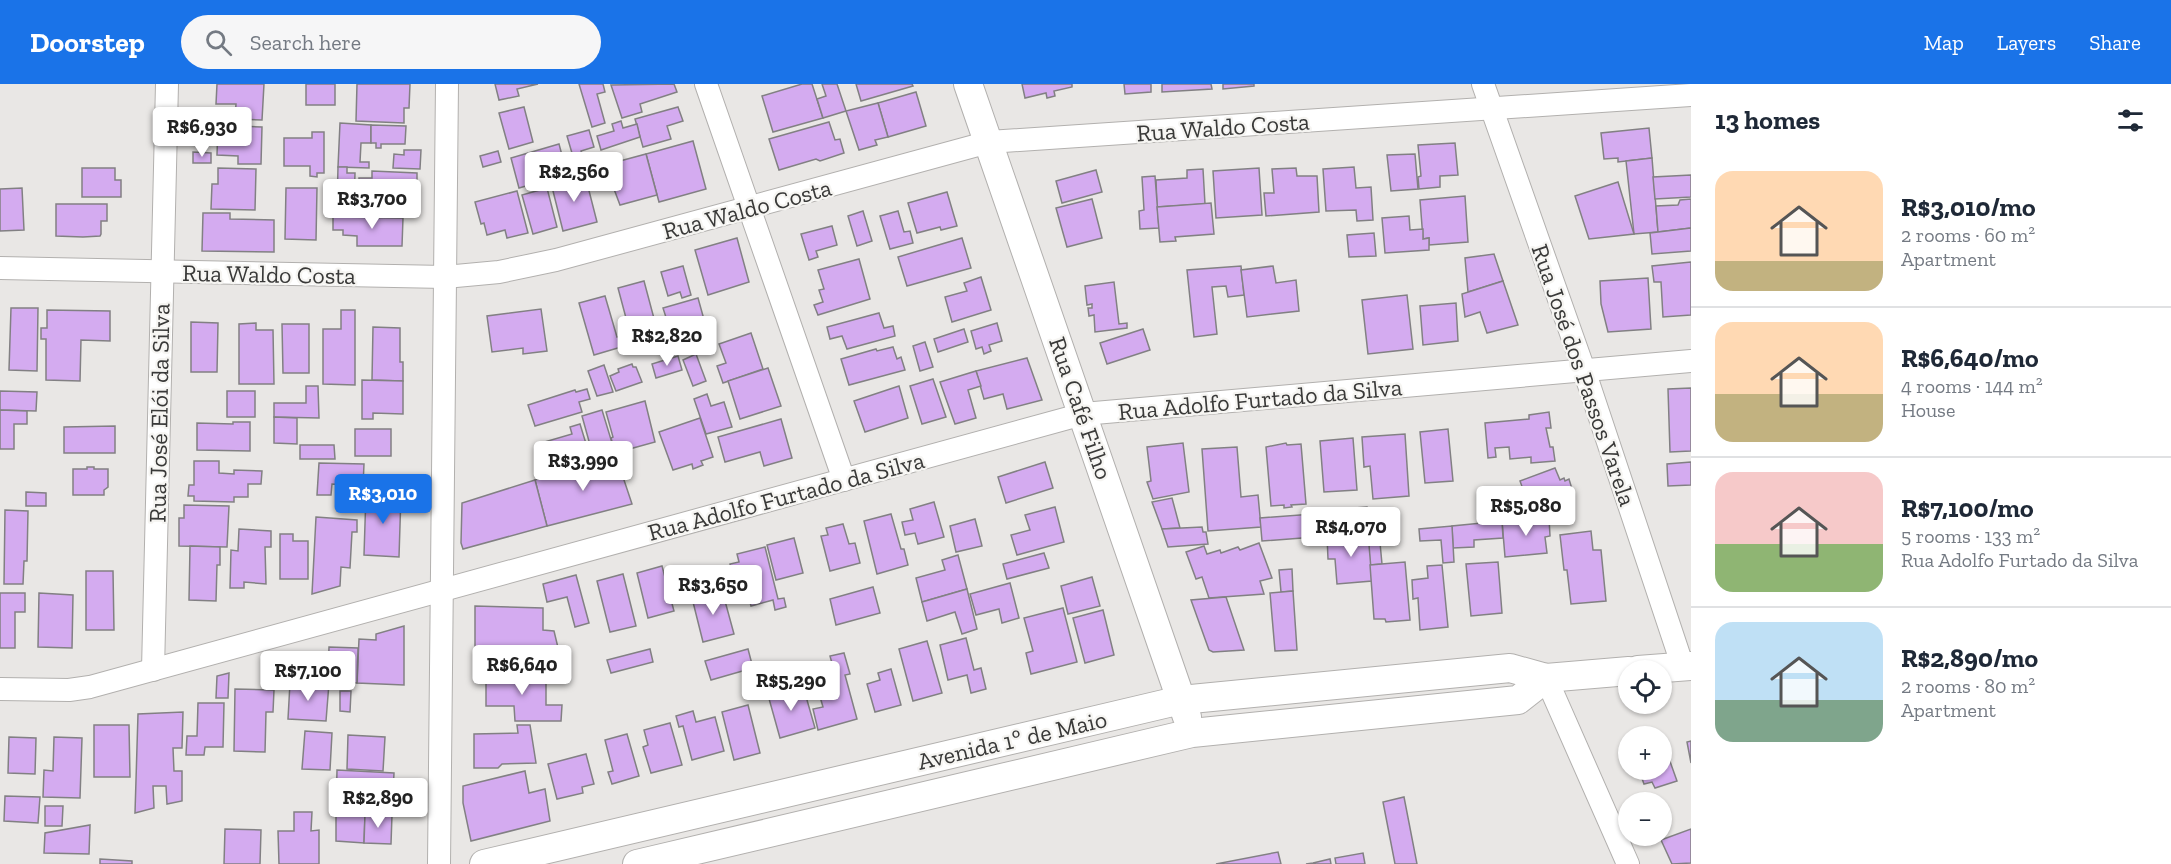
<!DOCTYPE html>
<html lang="en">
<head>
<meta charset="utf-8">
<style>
	body { margin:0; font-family:"Zilla Slab",serif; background:#f6f6f7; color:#1f2937; height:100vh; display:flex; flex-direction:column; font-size:22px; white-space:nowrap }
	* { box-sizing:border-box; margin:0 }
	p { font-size:20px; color:#747a83 }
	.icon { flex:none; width:33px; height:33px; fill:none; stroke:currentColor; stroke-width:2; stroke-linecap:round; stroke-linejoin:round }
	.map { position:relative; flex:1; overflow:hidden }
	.sheet { display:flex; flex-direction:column; background:#fff; width:480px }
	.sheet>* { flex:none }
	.tools { position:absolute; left:1618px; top:576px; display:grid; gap:12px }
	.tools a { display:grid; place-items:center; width:54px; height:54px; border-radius:50%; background:#fff; box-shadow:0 2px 4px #0004; font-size:30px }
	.price { position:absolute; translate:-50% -51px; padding:0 14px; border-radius:6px; background:#fff; color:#222; font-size:20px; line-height:39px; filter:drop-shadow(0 2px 3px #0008) }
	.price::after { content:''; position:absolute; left:50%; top:36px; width:18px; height:14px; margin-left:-9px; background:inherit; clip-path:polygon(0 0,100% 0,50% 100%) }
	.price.current { background:#1a73e8; color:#fff }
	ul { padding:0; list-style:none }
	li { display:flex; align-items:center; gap:18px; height:150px; padding:0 24px }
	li+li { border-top:2px solid #e0e1e3 }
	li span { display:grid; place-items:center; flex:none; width:168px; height:120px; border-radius:18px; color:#555 }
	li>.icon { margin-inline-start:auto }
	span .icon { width:72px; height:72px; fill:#fffc; stroke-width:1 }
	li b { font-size:26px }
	h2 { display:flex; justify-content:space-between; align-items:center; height:72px; padding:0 24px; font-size:26px }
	header { display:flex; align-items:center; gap:36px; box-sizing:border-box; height:84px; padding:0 30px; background:#1a73e8; color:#fff }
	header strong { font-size:28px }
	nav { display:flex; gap:33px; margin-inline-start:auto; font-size:21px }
	.search { width:420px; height:54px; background:#f6f6f7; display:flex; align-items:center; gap:15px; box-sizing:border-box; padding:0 21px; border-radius:33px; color:#747a83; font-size:22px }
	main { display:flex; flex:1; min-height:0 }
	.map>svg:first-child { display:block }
</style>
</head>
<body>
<header>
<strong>Doorstep</strong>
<div class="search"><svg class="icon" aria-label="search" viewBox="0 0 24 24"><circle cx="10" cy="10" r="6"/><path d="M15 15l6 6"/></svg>Search here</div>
<nav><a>Map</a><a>Layers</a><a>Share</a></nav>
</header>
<main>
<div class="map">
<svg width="1691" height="780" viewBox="0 0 1691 780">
	<rect width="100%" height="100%" fill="#e9e7e5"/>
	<g fill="#d4abf0" stroke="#828083" stroke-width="1.5">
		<path d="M217 0H264L262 36 235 35 236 20H216Z"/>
		<rect x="306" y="0" width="29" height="21"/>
		<path d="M357 0H410L409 24H404V39L356 37Z"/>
		<path d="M495 0H538L517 5 519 12 499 16Z"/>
		<path d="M579 0H603L605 8 597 10 605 39 592 43Z"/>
		<path d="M674 0 677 8 640 20 642 28 622 34 611 1Z"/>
		<path d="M802 0H812L823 34 773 48 762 12Z"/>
		<path d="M822 0H837L846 27 823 34 817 15 826 12Z"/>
		<path d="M856 0H912L913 2 861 17Z"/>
		<path d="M1022 0H1072V3L1054 7 1055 12 1047 14 1046 9 1025 14Z"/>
		<path d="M1124 0H1151V8L1125 10Z"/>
		<path d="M1162 0H1211L1212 5 1162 8Z"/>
		<path d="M1223 0H1254V2L1223 5Z"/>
		<path d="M916 8 926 42 888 53 878 19Z"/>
		<path d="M878 19 888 53 875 56 877 61 859 66 846 27Z"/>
		<path d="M524 23 533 58 509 65 499 29Z"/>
		<path d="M678 23 683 37 667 42 671 55 643 63 635 35Z"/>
		<path d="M621 37 623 44 637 40 640 53 601 66 597 52 614 47 612 40Z"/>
		<path d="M829 38 835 56 840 55 844 69 820 77 816 75 779 86 769 55Z"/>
		<path d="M340 39 371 41V59H361L360 78H369V84L338 83Z"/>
		<path d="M218 41 262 43 261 80H238V72L217 71Z"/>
		<path d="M371 41 406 42 405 60H381V64H376V59H371Z"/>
		<path d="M1649 44 1652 74 1618 78V74L1604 75 1601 49Z"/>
		<path d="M589 46 594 63 581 67 583 74 574 76 567 52Z"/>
		<path d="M312 48H324V89H317V93L310 92V82H284V54H312Z"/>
		<path d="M693 57 706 105 659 118 646 70Z"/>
		<path d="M1455 59 1458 91 1440 92V103L1419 105 1418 93 1421 92 1418 61Z"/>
		<path d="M559 60 567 90 519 104 511 74Z"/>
		<path d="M404 66H421L420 85 393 84 394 70 404 71Z"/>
		<path d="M498 67 501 78 483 83 480 72Z"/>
		<path d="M193 68 211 69V79H193Z"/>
		<path d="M646 70 657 111 620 121 605 81Z"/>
		<path d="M1415 70 1418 105 1391 107 1387 71Z"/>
		<path d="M1652 74 1658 148 1634 150 1626 77Z"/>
		<path d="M338 83H347V89H355L354 123 337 122Z"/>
		<path d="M1354 83 1356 104 1371 103 1373 136 1357 137 1356 126 1326 127 1323 85Z"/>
		<path d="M82 84H115V96H121V113H82Z"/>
		<path d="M218 84 256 85 255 126 211 125 212 100H218Z"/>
		<path d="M1259 84 1262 131 1216 134 1213 87Z"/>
		<path d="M1296 84 1297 92H1317L1319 128 1266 132 1264 109H1274L1272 85Z"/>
		<path d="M1203 85 1205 120 1157 123 1156 96 1187 94V86Z"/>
		<path d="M1096 86 1102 108 1062 119 1056 97Z"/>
		<path d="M372 87 417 89V117L373 116V112L359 111V94H372Z"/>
		<path d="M585 91 597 138 563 147 551 99Z"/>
		<path d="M1691 91V113L1655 115 1653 93Z"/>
		<path d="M1155 92 1159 144 1140 145 1139 127 1144 126 1142 93Z"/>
		<path d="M1618 98 1634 150 1589 155 1575 112Z"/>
		<path d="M22 104 24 146 0 147V105Z"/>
		<path d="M286 104H317L316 156 285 155Z"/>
		<path d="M547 104 557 143 533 150 522 111Z"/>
		<path d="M517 107 528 149 507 154 505 146 487 151 484 139 481 140 475 118Z"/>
		<path d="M947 108 957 142 941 146 940 143 917 149 908 119Z"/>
		<path d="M1465 112 1468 158 1429 161V154L1423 155 1420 116Z"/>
		<path d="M1092 115 1102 154 1067 163 1056 124Z"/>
		<path d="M1691 115V144L1658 148 1656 122 1678 121 1680 116Z"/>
		<path d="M1211 119 1214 150 1175 153 1176 157 1160 158 1157 123Z"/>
		<path d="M56 120H107V137H101V150L100 152 83 153 56 152Z"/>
		<path d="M863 127 872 157 857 162 848 132Z"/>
		<path d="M898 127 904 148 910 147 913 159 890 165 880 132Z"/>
		<path d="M203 129H230V135L274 136V168L202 167Z"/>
		<path d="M1409 132 1410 146 1423 145V155L1429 154V166L1385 169 1382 134Z"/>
		<path d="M333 133 403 134 402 162H357V152L343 151V146H333Z"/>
		<path d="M832 142 837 161 816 167 818 173 809 176 801 150Z"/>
		<path d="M1691 144V167L1652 170 1650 149Z"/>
		<path d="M1374 149 1376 172 1349 173 1347 151Z"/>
		<path d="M737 154 749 198 708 211 695 166Z"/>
		<path d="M962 154 971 184 907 202 898 173Z"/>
		<path d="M1494 170 1503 197 1468 208 1465 174Z"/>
		<path d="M859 175 870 215 818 231 814 221 823 218 819 206 824 205 818 186Z"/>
		<path d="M1691 178V231L1663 233 1661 198H1654L1652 182Z"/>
		<path d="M683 182 691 211 682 214 680 208 668 212 661 188Z"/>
		<path d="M1241 182 1244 211 1228 213 1226 202 1212 203 1217 250 1194 253 1187 186Z"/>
		<path d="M1273 182 1276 199 1296 196 1299 227 1247 233 1241 186Z"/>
		<path d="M981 193 991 226 952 238 945 213 967 207 964 199Z"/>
		<path d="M1648 194 1651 245 1608 248 1601 220 1600 197Z"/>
		<path d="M644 197 656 242 630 249 618 204Z"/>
		<path d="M1503 197 1518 241 1487 249 1480 228 1465 233 1462 210Z"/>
		<path d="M1114 198 1119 240 1127 239V244L1095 248 1094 231 1089 232 1088 224H1092V220L1087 221 1085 202Z"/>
		<path d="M1407 211 1413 265 1368 270 1362 216Z"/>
		<path d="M605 212 617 253 625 251 628 261 594 271 579 219Z"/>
		<path d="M698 214 710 257 677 268 663 224Z"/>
		<path d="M1456 219 1458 257 1423 261 1420 222Z"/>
		<path d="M11 224H38L37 287 9 286Z"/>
		<path d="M541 225 547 267 523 270V264L492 268 487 232Z"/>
		<path d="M47 226 110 227V257L81 256 80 297 46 296V255H41V244H47Z"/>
		<path d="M341 226H355V301L323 300V245H341Z"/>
		<path d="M879 229 884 244 893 242 895 252 847 265 842 252 830 255 827 243Z"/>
		<path d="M191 238 218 239 217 288H191Z"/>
		<path d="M256 239V246H273L274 300H239V240Z"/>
		<path d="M997 239 1002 257 989 261 991 267 984 270 982 263 976 265 971 247Z"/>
		<path d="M282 240H309V289H283Z"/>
		<path d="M373 243 400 244V278H403V297L372 296Z"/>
		<path d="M964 245 968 258 938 268 934 255Z"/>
		<path d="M1143 245 1150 266 1107 280 1100 259Z"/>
		<path d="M751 249 763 285 723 299 717 282 726 279 719 260Z"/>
		<path d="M925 258 933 283 920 287 913 262Z"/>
		<path d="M893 263 897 275 901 273 905 286 849 301 841 275 876 265 877 267Z"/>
		<path d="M696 270 706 297 693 302 683 276Z"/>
		<path d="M678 272 682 286 656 294 652 280Z"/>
		<path d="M1027 274 1042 316 1007 325 1003 310 984 315 976 287Z"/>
		<path d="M632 280 633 283H636L642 298 616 307 610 292 619 288 618 285Z"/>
		<path d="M604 281 613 308 597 312 588 287Z"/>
		<path d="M768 284 781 322 740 335 728 297Z"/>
		<path d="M976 287 981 302 968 306 976 334 955 340 940 298Z"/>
		<path d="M933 295 946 333 922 340 910 302Z"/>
		<path d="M362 296 403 297V330L373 329V335H362Z"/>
		<path d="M306 302H318L319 334 274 333V319H306Z"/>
		<path d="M899 302 908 334 865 348 854 317Z"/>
		<path d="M1691 304V367L1670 368 1668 305Z"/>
		<path d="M587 305 590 315 579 318 582 328 535 342 528 321 575 306 576 308Z"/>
		<path d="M0 307 37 308 36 327 0 326Z"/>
		<rect x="227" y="307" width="28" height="26"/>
		<path d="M707 310 711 322 724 318 732 343 706 350 694 315Z"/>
		<path d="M645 317 655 358 615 369 611 354 613 353 606 328Z"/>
		<path d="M0 326 27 327V340H14V365H0Z"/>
		<path d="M602 326 616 372 595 379 582 332Z"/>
		<path d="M1549 328 1551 344H1546L1550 363H1553L1555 377 1531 379V373L1510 375 1509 363 1495 364 1496 373 1488 374 1485 339 1529 335V331Z"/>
		<path d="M274 333 297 334V360L274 359Z"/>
		<path d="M700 334 713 373 701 377 703 381 693 385 692 380 673 386 659 348Z"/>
		<path d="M781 335 792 374 764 382 760 368 725 378 718 353Z"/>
		<path d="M233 338H250V367L197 366V339L233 340Z"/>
		<path d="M580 340 591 376 569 382 567 375 547 381 541 359 572 350 570 343Z"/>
		<path d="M115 342V369H64V343Z"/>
		<rect x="355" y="345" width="36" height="27"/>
		<path d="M1448 345 1453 397 1425 399 1420 348Z"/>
		<path d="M1405 350 1409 412 1373 415 1370 382 1364 383 1362 353Z"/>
		<path d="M1353 354 1357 406 1324 408 1320 357Z"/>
		<path d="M1183 359 1189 408 1153 415 1147 398 1151 397 1147 363Z"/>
		<path d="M1286 359 1287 361 1301 360 1306 420 1291 421 1292 423 1284 424V421L1271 422 1266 363Z"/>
		<path d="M300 361H334L335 375H300Z"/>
		<path d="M1237 363 1241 413 1258 411 1261 443 1208 447 1202 365Z"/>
		<path d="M616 372 632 420 547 442 535 396Z"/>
		<path d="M194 377H219V389L234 390V386L262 387 261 400H248V413H234V418L194 417V412H188L189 401H194Z"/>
		<path d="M1045 378 1053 404 1006 419 998 393Z"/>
		<path d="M1691 378V401L1668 402 1667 380Z"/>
		<path d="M319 379 364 380 363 402 332 400 331 411H317Z"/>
		<path d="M87 383H94V385H108V403L104 406V411H73V385H87Z"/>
		<path d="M1555 384 1560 396 1564 394 1565 397 1569 395 1572 405 1568 406 1572 417 1535 430 1531 420 1520 424 1515 411 1524 408 1520 397Z"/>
		<path d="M535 396 547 442 463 465 461 459 462 419Z"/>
		<path d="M26 408 46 409V422H26Z"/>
		<path d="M366 409 401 410 399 473 364 471Z"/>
		<path d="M1172 414 1180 444 1162 445 1152 418Z"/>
		<path d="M934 418 944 453 918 460 915 449 905 451 902 438 913 436 910 425Z"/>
		<path d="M184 421 229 422 227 463 179 462V434H184Z"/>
		<path d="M1055 423 1064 458 1017 471 1011 451 1030 446 1025 431Z"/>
		<path d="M1367 423 1368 449 1315 453 1313 427Z"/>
		<path d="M5 426 28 427 27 477H24L23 500H4Z"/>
		<path d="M891 430 901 465H904L908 481 877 490 864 437Z"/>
		<path d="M1313 430 1315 453 1262 457 1260 434Z"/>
		<path d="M316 433 357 436V448H352L350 484 341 483 340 502 312 510Z"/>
		<path d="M1549 434 1550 452 1545 453 1547 469 1505 473 1502 437Z"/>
		<path d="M975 435 982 462 956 468 950 442Z"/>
		<path d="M1502 437 1503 454 1474 456V463L1453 464 1452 442Z"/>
		<path d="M843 440 849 460 855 459 860 479 830 487 821 452 828 451 826 444Z"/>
		<path d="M1452 442 1454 478 1443 479 1441 456 1420 457 1419 445Z"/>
		<path d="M1202 443 1203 448H1206L1208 460 1168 463 1162 445Z"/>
		<path d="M239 445 271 447V463H265L266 500 244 498V504H230L231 466 238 467Z"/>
		<path d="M1591 447 1593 466H1601L1606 517 1571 520 1567 486H1564L1560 451Z"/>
		<path d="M1379 448 1382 480 1370 481 1368 449Z"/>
		<path d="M1368 449 1372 497 1337 500 1335 475H1328L1327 452Z"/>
		<path d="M280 450H293V457H308V495H280Z"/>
		<path d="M794 454 803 489 776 496 767 461Z"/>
		<path d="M1259 459 1272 494 1260 497 1264 510 1209 514 1202 493 1196 495 1186 468 1204 462 1207 470 1220 466 1221 469 1238 463 1240 466Z"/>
		<path d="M190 462 220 463V481H217L216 517 189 516Z"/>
		<path d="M765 463 778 515 784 514 786 523 775 526 773 516 751 522 745 498 735 500 730 480 739 478 737 470Z"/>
		<path d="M1044 469 1049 484 1007 495 1003 480Z"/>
		<path d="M958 471 967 505 922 518 916 494 945 486 942 476Z"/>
		<path d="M1405 478 1410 536 1386 538 1385 535H1374L1370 481Z"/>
		<path d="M1498 478 1502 529 1471 532 1466 480Z"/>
		<path d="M1442 481 1448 543 1420 546 1418 514 1413 515 1412 496 1428 494 1427 482Z"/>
		<path d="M662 482 674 527 648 534 637 489Z"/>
		<path d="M1292 485 1293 507 1281 508 1279 486Z"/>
		<path d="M86 487H113L114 546H86Z"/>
		<path d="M623 490 636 542 610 548 597 497Z"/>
		<path d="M576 491 589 539 575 543 567 513 547 518 543 500Z"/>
		<path d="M1092 493 1100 522 1068 530 1061 502Z"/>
		<path d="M1010 499 1019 534 1002 539 999 525 976 531 970 510Z"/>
		<path d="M873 503 880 529 836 541 830 515Z"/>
		<path d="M967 505 977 545 962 550 955 528 927 537 922 518Z"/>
		<path d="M722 506 734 550 703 558 692 514Z"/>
		<path d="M1293 507 1297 566 1275 567 1270 509Z"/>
		<path d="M0 509H25V528H15V564H0Z"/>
		<path d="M39 509 73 511 72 564 38 563Z"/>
		<path d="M1226 513 1244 566 1213 568 1209 566 1191 516Z"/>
		<path d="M475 522 543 524V546L554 547 561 576 532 575 533 564H496L495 574H475Z"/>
		<path d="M1063 524 1077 578 1031 590 1026 569 1033 567 1024 534Z"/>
		<path d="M1103 526 1114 571 1085 579 1073 534Z"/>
		<path d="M404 542V601L357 599 359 555 376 556V550Z"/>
		<path d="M966 554 974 586 981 584 986 605 971 609 967 591 948 596 940 561Z"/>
		<path d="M927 557 942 609 913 617 899 565Z"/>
		<path d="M329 563 358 564 357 599 328 597Z"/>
		<path d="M650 565 653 578 611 589 607 576Z"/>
		<path d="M748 565 753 584 711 596 705 577Z"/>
		<path d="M844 569 850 590 845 591 857 635 818 646 813 625 823 623 816 599 836 594 830 572Z"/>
		<path d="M891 585 901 621 875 628 867 600 880 596 878 589Z"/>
		<path d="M546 588V621H562L561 637H515L514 622H486V589Z"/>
		<path d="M229 589 228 614H216L217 592Z"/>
		<path d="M290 599 317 601V599H329L326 637 288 635Z"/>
		<path d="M803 602 815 644 780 654 768 611Z"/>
		<path d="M235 605 274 606 273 628H266L265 668 234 667Z"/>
		<path d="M340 607H351L350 628 340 627Z"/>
		<path d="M198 619H224L223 663H205L204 671H186L187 652H197Z"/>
		<path d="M748 621 760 669 734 676 722 628Z"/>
		<path d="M693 627 696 638 715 633 724 667 692 676 683 642 679 643 676 632Z"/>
		<path d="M183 628 182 664H173L174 687H182V717L167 720 166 702H153L154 724 135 729 138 630Z"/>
		<path d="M670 639 682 681 651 689 643 663 648 661 644 646Z"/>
		<path d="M94 641H129L130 693H94Z"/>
		<path d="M517 641H530L536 679 502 680 498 684H474V650L518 649Z"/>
		<path d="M305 647 332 649 330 686 302 685Z"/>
		<path d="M627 650 639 692 612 700 608 688 613 687 605 656Z"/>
		<path d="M348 651 385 653 383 687 347 685Z"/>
		<path d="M9 653 36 654 35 690 8 689Z"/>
		<path d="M54 653 82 654 80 714 43 713 44 686 53 687Z"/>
		<path d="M1662 655 1677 697 1655 704 1652 698 1644 700 1639 686H1662Z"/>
		<path d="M1691 657V679L1687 658Z"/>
		<path d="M586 670 594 700 582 703 583 709 557 715 548 680Z"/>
		<path d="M337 686 394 689 392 731 336 729Z"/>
		<path d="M525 687 529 709 545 705 550 737 471 757 463 719V702Z"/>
		<path d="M5 712 40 713 38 739 4 737Z"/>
		<path d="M1404 713 1417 780H1395L1383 718Z"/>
		<path d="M45 722H63L62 742H45Z"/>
		<path d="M294 728H312L311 747 319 746V780H279L278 747H294Z"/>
		<path d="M336 729 365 730 364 759 336 757Z"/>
		<path d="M365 730 392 731 391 760 364 759Z"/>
		<path d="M90 741 89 770 44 769 45 749Z"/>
		<path d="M225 745 261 746 260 780H224Z"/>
		<path d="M1691 745V779L1672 780 1661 756Z"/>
		<path d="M1278 768 1281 780H1216Z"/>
		<path d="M1363 769 1365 780H1336L1335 774Z"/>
		<path d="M100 775 132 777V780H100Z"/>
		<path d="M1330 775 1331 780H1306L1313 779Z"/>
	</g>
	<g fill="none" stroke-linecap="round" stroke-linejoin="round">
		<g stroke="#b2b0ae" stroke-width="24">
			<g id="minor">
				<path d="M706 0 844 396"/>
				<path d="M1483 0 1584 286 1683 583"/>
				<path d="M0 184 445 193 499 188 556 176 989 58 1691 11"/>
				<path d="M153 586 167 0"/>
				<path d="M1546 594 1628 780"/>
				<path d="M0 605 69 606 90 603 1083 330 1691 277"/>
				<path d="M439 780 447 0"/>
			</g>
		</g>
		<g stroke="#b2b0ae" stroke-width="30">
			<g id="tertiary">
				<path d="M968 0 1187 633"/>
				<path d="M1638 586 1691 582"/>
				<path d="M484 780 1181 616 1510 584 1546 594 1629 587"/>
				<path d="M637 780 1192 649 1518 616 1546 594"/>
			</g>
		</g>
		<use href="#minor" stroke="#fff" stroke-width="22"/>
		<use href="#tertiary" stroke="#fff" stroke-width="28"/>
	</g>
	<g text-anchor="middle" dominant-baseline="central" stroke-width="4.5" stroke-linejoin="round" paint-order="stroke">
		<g font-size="24" fill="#393938" stroke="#f6f5f2">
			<text transform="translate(1223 43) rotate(-4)">Rua Waldo Costa</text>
			<text transform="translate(747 125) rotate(-15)">Rua Waldo Costa</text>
			<text transform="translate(269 190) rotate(1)">Rua Waldo Costa</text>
			<text transform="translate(1584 291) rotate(71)">Rua José dos Passos Varela</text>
			<text transform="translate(1260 315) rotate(-5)">Rua Adolfo Furtado da Silva</text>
			<text transform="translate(1081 324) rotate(71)">Rua Café Filho</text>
			<text transform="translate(159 329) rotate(-89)">Rua José Elói da Silva</text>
			<text transform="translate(786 412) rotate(-15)">Rua Adolfo Furtado da Silva</text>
			<text transform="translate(1012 656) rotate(-13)">Avenida 1º de Maio</text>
		</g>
	</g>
</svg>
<div class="tools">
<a><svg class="icon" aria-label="locate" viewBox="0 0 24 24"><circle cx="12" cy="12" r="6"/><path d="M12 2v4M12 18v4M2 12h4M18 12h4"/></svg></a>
<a>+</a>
<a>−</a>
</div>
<b class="price" style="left:202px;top:74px">R$6,930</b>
<b class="price" style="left:574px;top:119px">R$2,560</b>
<b class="price" style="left:372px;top:146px">R$3,700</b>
<b class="price" style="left:667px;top:283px">R$2,820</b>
<b class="price" style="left:583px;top:408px">R$3,990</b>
<b class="price current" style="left:383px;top:441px">R$3,010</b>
<b class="price" style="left:1526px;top:453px">R$5,080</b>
<b class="price" style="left:1351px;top:474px">R$4,070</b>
<b class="price" style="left:713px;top:532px">R$3,650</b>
<b class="price" style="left:522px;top:612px">R$6,640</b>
<b class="price" style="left:308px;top:618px">R$7,100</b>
<b class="price" style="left:791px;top:628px">R$5,290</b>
<b class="price" style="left:378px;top:745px">R$2,890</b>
</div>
<section class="sheet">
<h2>13 homes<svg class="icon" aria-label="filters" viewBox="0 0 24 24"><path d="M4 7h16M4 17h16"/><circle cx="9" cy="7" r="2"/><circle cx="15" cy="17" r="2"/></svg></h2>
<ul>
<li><span style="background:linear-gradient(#ffd9b3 75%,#c2b280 0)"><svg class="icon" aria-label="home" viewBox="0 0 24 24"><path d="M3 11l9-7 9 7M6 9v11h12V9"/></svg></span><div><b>R$3,010/mo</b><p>2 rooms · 60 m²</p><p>Apartment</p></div></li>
<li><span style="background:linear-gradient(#ffd9b3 60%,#c2b280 0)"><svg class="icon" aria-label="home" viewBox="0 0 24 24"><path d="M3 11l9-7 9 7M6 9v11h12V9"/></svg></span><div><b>R$6,640/mo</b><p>4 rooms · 144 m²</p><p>House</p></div></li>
<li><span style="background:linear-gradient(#f6c9c9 60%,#8fb573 0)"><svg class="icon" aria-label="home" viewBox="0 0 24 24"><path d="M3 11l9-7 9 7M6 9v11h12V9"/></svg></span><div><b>R$7,100/mo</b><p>5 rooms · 133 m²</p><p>Rua Adolfo Furtado da Silva</p></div></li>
<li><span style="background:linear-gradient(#bfe0f5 65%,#7fa58c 0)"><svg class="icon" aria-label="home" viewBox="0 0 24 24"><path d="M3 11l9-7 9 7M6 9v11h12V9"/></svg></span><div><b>R$2,890/mo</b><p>2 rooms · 80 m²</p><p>Apartment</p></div></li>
</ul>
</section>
</main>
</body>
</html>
